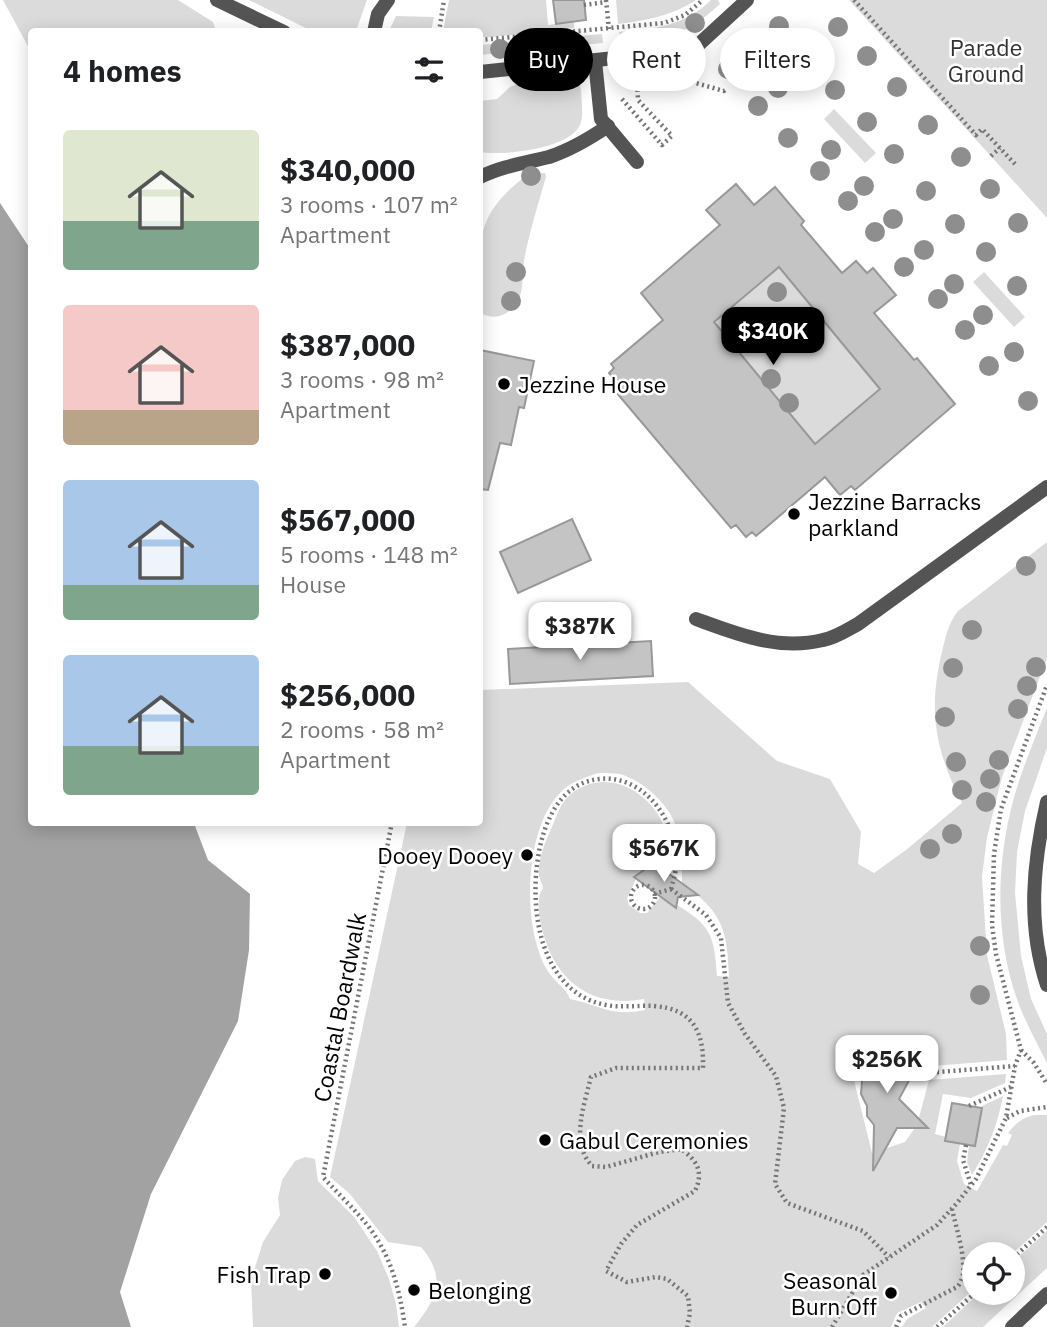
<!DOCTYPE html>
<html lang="en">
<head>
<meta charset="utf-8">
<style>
	body { margin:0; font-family:"IBM Plex Sans",sans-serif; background:#f6f6f6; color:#202124; height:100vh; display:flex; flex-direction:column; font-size:26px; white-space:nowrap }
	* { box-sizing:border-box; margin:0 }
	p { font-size:23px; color:#757577 }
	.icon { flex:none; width:38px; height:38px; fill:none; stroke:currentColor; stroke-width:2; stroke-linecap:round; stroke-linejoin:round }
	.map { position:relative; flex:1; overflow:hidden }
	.drawer { position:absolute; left:28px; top:28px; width:455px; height:798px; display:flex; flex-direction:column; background:#fff; border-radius:7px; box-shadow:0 4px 18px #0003 }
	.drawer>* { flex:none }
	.banner { position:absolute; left:504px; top:28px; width:438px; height:63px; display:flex; gap:14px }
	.controls { position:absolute; left:962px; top:1242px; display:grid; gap:14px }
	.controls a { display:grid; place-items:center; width:63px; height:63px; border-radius:50%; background:#fff; box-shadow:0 4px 18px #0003; font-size:35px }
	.price { position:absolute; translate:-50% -60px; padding:0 16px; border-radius:14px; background:#fff; color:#222; font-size:23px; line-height:46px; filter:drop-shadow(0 2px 4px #0008) }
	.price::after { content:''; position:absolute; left:50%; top:42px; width:21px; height:16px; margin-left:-10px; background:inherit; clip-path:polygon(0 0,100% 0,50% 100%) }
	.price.active { background:#000; color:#fff }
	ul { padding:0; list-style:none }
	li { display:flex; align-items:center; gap:21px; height:175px; padding:0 35px }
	li span { display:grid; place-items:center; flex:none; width:196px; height:140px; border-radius:7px; color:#555 }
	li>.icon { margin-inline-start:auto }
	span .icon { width:84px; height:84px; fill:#fffc; stroke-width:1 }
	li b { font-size:30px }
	h2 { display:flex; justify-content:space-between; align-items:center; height:84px; padding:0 35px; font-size:30px }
	.tag { padding:0 24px; border-radius:32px; background:#fff; box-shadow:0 4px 18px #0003; font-size:24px; line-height:63px }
	.tag.active { background:#000; color:#fff }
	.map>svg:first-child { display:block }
</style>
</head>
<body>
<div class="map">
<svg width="1047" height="1327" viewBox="0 0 1047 1327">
	<rect width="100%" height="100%" fill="#fff"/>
	<g fill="#dbdbdb" fill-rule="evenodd">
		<path d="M3 0H178L213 22 216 31 32 32 31 52Z"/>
		<path d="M249 0H367L356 31H312Z"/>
		<path d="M449 0H546L548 25 574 22V28L492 37H480V32L443 31Z"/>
		<path d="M616 0H696C672 16 647 20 618 24Z"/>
		<path d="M711 0H718L720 4C684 37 669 37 622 41L619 32C654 29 685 26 711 0Z"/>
		<path d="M849 0H1047V218Z"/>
		<path d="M396 16 434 17 431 31H389Z"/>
		<path d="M602 34 603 43 480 55V45Z"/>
		<path d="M577 78C582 86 581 95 582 105 582 112 583 120 579 127 566 149 503 156 480 152V101L497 99 510 87 520 83Z"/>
		<path d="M834 109 876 153 865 163 824 119Z"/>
		<path d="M530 173H545L546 177C538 205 529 233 524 261 522 273 524 288 519 298 510 316 496 321 480 313 479 247 470 216 530 173Z"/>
		<path d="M779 267 880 389 815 444 714 322Z"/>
		<path d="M984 272 1025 317 1014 327 973 282Z"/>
		<path d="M1047 542V658L1002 777 987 837 982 877 987 955 1006 1034 1007 1060 933 1066 935 1056 925 1052 921 1058 895 1044 849 1060 872 1153 905 1142 917 1125 929 1080 1006 1074 1005 1083 971 1098 943 1094 935 1134 946 1137 945 1141 960 1144 957 1161 964 1184 977 1191 1003 1145 1007 1146 1012 1135 1008 1133C1019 1119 1029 1113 1047 1115V1222L1011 1255H975V1288L932 1327H902L907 1319 926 1308 921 1302 897 1313 891 1327H414C437 1299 447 1277 421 1247L388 1242 349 1193 330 1177 407 823 480 822V690L688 682 777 761 830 779 861 832 858 864 874 873 906 850 962 803C936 752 928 713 941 656 945 640 947 625 958 611ZM598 773C605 773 613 773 620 774 644 781 670 805 677 829 682 846 682 866 682 884 723 912 727 929 729 977L717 976C714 936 712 926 677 905L675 908 660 897 647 913H640L629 905 627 898 636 879 634 877 654 863 665 871C686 819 620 755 571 794 561 802 557 815 552 827 546 840 538 858 539 873 539 879 542 882 543 888 536 898 539 914 541 925 553 979 589 1009 644 999L645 1010C610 1017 600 1005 570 999 566 988 557 984 550 974 546 969 542 961 540 955 523 911 526 822 564 789 573 781 587 777 598 773Z"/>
		<path d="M1047 708V748L1025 811 1017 852 1015 893 1021 956 1031 999 1047 1034V1063C1038 1046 1029 1028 1021 1010 996 948 995 874 1011 809 1019 775 1034 741 1047 708Z"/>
		<path d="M1003 1096C998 1124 987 1151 972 1175L967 1162 969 1145 975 1146 982 1109 978 1108Z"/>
		<path d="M305 1157 315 1159 318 1181 354 1217 377 1251 389 1279 396 1304 399 1327H253L251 1280 263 1242 280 1215 278 1198 282 1180 295 1161Z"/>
		<path d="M1047 1231V1268L983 1327H943L979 1293H1013V1262Z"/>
	</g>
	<path fill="#a2a2a2" d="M0 203 31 250 32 822 196 823 195 826 208 860 250 894 249 950 238 1021 151 1194 120 1292 131 1327H0Z"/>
	<g fill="#c4c4c4" stroke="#989898" stroke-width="2" fill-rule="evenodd">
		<path d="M553 0H584L586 20 556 24Z"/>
		<path d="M736 184 754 205 775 187 804 221 801 225 842 273 856 261 867 273 873 268 896 295 874 313 914 360 917 358 955 404 855 490 851 486 840 495 825 477 756 536 752 532 746 537 736 525 731 528 616 392 621 387 609 373 614 368 611 364 663 320 641 293 720 225 706 210ZM779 267 880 389 815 444 714 322Z"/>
		<path d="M480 350 534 361 524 408 519 407 511 445 500 443 488 490 480 489Z"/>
		<path d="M572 519 591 560 518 593 500 552Z"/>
		<path d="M651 641 653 676 510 684 508 649Z"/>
		<path d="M654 863 698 895 678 897 676 908 634 877Z"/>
		<path d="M880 1051H909L921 1058 899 1099 928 1128H897L873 1171 874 1125 867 1116V1106L861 1094 862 1081 849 1065 876 1057Z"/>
		<path d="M952 1103 982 1108 975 1146 945 1141Z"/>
	</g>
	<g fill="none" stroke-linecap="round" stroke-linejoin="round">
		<g stroke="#767676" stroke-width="4.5" stroke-dasharray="2 3.5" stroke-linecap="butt">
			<path d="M606 0 609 29"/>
			<path d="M854 0 976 135 982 129 1015 164"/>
			<path d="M584 5 606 2"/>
			<path d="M439 32 444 0"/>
			<path d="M480 40 664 23 685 15 703 0"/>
			<path d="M622 99 662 145 672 136 638 100 637 81 678 78 724 91 727 88"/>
			<path d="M991 156 1000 148"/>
			<path d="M392 822 323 1177C339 1195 357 1211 371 1230 392 1259 400 1292 405 1327"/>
			<circle cx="643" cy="897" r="12"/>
			<path d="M671 889C674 879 677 869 676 858 675 819 643 774 599 779 541 785 531 869 537 915 542 956 562 997 606 1005 622 1008 638 1005 654 1006 694 1009 704 1033 703 1068H616L591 1077C584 1106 570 1142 592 1166L606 1167 659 1152 681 1149C697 1160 704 1172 695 1191L637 1225 621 1244 606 1271 627 1282 656 1277 667 1279 688 1296 690 1313 687 1327"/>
			<path d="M671 889 706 915 721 938 728 1003 745 1034 776 1076 784 1108 775 1184 787 1203 863 1231 889 1257"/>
			<path d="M654 894 671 889"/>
			<path d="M1021 1050 1034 1063 1047 1084"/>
			<path d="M926 1073 1015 1066"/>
			<path d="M969 1106 1013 1086"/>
			<path d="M1007 1118 1020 1111 1047 1107"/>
			<path d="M966 1145 963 1160 971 1185"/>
			<path d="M1013 1258 1047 1227"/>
			<path d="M832 1327 863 1275 937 1225 957 1203 976 1179 1006 1118 1015 1066 1021 1050 996 954 992 925 994 854 1001 809 1047 685"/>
			<path d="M896 1327 901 1316 957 1287C972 1273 956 1229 952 1209"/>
			<path d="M937 1327 975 1293"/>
		</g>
		<g stroke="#545454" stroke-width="14">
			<path d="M217 0 284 32"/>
			<path d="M595 61 601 119 637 162"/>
			<path d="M480 177C502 166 525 163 549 157 570 150 589 139 608 126"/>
			<path d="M696 619C737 634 778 651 823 640 835 638 847 630 858 624L1047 487"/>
		</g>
		<g stroke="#545454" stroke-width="14">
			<path d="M374 32 378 14 388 0"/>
			<path d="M480 72 673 52 697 46 747 0"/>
			<path d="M1047 802C1033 862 1027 925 1047 985"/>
			<path d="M1012 1327 1047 1294"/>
		</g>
	</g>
	<g fill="#8e8e8e">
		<circle cx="695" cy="23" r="10"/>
		<circle cx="779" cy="26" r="10"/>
		<circle cx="838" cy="27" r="10"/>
		<circle cx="532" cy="48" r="10"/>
		<circle cx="500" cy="49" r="10"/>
		<circle cx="744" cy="54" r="10"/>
		<circle cx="804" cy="56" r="10"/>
		<circle cx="867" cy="56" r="10"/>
		<circle cx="728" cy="69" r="10"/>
		<circle cx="897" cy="87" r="10"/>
		<circle cx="778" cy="88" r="10"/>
		<circle cx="835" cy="90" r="10"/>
		<circle cx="758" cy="106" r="10"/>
		<circle cx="867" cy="122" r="10"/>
		<circle cx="928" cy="125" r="10"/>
		<circle cx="788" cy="138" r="10"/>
		<circle cx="831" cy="150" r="10"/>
		<circle cx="894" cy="154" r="10"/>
		<circle cx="961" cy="157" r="10"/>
		<circle cx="820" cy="171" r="10"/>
		<circle cx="531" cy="176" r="10"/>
		<circle cx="864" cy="186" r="10"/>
		<circle cx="990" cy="189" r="10"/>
		<circle cx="926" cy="191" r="10"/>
		<circle cx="848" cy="201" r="10"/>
		<circle cx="893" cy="219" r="10"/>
		<circle cx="1018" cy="223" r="10"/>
		<circle cx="955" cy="224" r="10"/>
		<circle cx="875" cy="232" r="10"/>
		<circle cx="924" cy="250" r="10"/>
		<circle cx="986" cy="252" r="10"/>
		<circle cx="904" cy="267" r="10"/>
		<circle cx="516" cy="272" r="10"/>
		<circle cx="954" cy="284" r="10"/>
		<circle cx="1017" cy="286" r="10"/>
		<circle cx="777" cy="292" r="10"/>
		<circle cx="938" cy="299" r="10"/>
		<circle cx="511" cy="301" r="10"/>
		<circle cx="983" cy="315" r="10"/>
		<circle cx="965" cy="330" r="10"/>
		<circle cx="731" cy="335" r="10"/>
		<circle cx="1014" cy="352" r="10"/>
		<circle cx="989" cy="366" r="10"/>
		<circle cx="771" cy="379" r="10"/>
		<circle cx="1028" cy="401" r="10"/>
		<circle cx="789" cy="403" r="10"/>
		<circle cx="1026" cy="566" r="10"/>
		<circle cx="972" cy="630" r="10"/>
		<circle cx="1036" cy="667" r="10"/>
		<circle cx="953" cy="668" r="10"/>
		<circle cx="1027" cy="686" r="10"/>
		<circle cx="1018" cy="709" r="10"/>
		<circle cx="945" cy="717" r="10"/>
		<circle cx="999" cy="760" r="10"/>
		<circle cx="956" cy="762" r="10"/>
		<circle cx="990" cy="779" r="10"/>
		<circle cx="962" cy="790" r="10"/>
		<circle cx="986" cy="802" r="10"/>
		<circle cx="952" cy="834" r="10"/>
		<circle cx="930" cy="849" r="10"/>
		<circle cx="980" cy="946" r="10"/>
		<circle cx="980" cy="995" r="10"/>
	</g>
	<g fill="#000" stroke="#fff" stroke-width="2.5">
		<circle cx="504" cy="384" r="7"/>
		<circle cx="794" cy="514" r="7"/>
		<circle cx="527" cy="855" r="7"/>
		<circle cx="545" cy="1140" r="7"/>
		<circle cx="325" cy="1274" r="7"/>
		<circle cx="414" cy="1290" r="7"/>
		<circle cx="891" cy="1293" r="7"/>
	</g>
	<g text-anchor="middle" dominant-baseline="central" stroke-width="5" stroke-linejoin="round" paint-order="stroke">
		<g font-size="23" fill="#323232" stroke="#fff">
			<text x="986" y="47">Parade<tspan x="986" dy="26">Ground</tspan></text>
		</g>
		<g font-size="23" fill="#000" stroke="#fff" text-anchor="start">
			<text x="518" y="384">Jezzine House</text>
			<text x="808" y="501">Jezzine Barracks<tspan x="808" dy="26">parkland</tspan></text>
			<text x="513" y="855" text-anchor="end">Dooey Dooey</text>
			<text x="559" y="1140">Gabul Ceremonies</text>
			<text x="311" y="1274" text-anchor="end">Fish Trap</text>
			<text x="877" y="1280" text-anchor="end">Seasonal<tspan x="877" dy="26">Burn Off</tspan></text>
			<text x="428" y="1290">Belonging</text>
		</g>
		<g font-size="23" fill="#000" stroke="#fff">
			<text transform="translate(339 1007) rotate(-79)">Coastal Boardwalk</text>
		</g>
	</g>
</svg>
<div class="controls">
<a><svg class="icon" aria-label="locate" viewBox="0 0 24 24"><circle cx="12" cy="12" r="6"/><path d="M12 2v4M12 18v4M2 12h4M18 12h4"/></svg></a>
</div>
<b class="price active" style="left:773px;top:367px">$340K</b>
<b class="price" style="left:580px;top:662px">$387K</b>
<b class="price" style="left:664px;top:884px">$567K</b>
<b class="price" style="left:887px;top:1095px">$256K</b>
<div class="banner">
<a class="tag active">Buy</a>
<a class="tag">Rent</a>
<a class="tag">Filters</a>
</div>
<section class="drawer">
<h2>4 homes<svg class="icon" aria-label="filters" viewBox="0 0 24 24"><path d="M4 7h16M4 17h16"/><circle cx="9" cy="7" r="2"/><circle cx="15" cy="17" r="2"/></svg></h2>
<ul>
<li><span style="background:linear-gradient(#dfe7d0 65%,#7fa58c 0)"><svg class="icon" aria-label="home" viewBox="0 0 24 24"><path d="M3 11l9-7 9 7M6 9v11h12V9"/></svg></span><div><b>$340,000</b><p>3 rooms · 107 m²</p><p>Apartment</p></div></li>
<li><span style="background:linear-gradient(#f6c9c9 75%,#b9a48a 0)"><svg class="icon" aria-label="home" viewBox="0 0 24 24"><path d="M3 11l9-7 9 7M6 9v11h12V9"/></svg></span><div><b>$387,000</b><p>3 rooms · 98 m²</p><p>Apartment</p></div></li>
<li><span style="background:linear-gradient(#a9c7e8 75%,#7fa58c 0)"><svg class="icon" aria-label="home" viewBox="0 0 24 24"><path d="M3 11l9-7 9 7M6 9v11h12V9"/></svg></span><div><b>$567,000</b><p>5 rooms · 148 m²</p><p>House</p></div></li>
<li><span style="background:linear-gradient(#a9c7e8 65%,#7fa58c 0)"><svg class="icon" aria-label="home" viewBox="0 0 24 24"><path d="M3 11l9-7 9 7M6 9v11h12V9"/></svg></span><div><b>$256,000</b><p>2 rooms · 58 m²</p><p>Apartment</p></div></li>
</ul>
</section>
</div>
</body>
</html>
